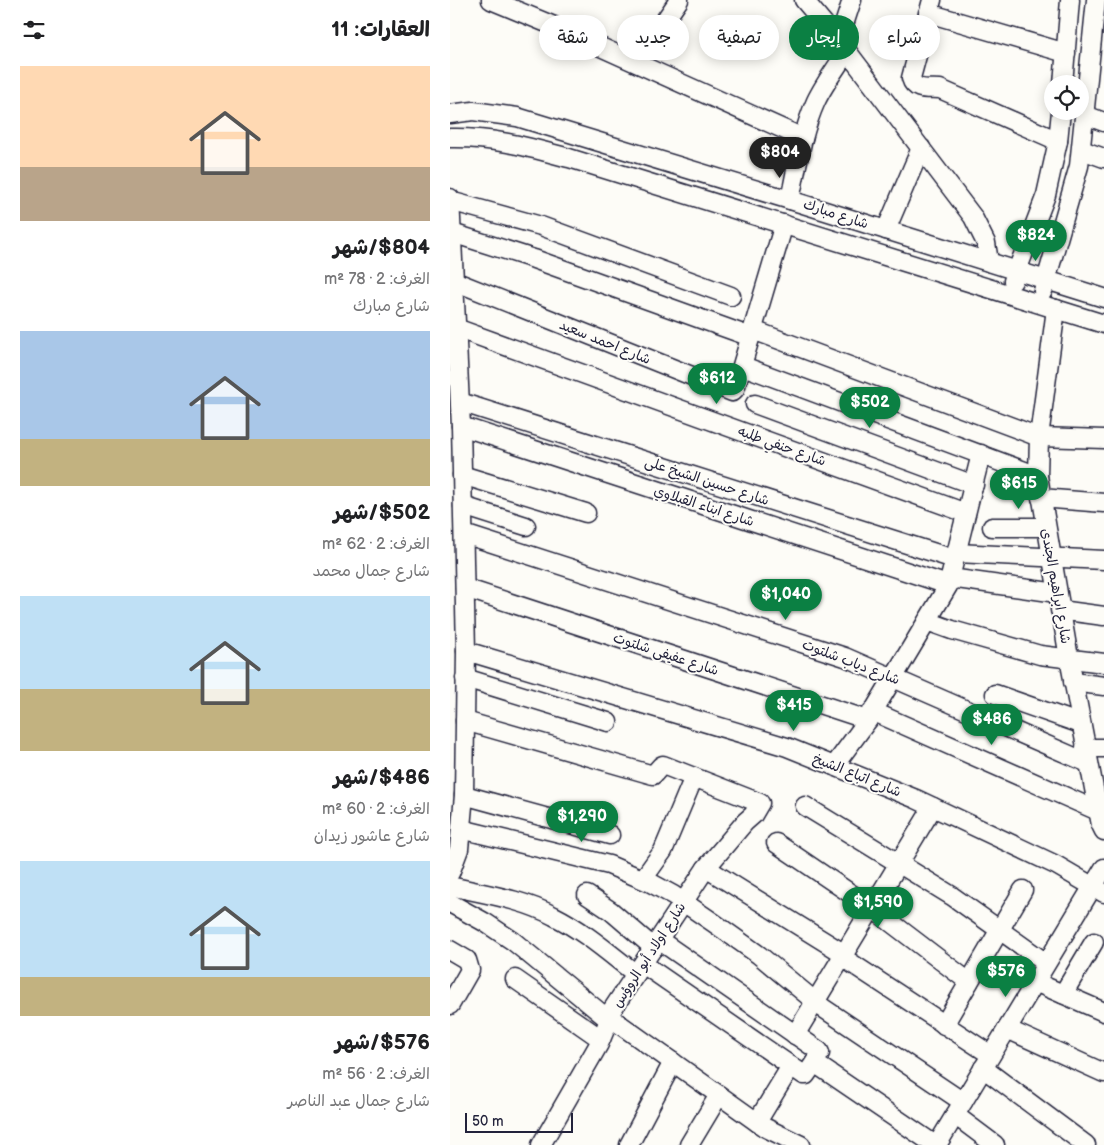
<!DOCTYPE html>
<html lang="ar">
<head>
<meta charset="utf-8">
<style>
	body { margin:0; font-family:"Balsamiq Sans","Playpen Sans Arabic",sans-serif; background:#f6f6f6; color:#202124; direction:rtl; height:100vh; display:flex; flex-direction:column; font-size:19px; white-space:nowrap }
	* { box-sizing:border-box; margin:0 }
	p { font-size:16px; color:#757577 }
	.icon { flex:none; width:28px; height:28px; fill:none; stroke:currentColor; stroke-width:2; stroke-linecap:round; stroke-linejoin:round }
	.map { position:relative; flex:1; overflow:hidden; direction:ltr }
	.side { display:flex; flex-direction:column; background:#fff; width:450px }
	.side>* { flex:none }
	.hud { position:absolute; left:15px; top:15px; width:475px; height:45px; direction:rtl; display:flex; gap:10px }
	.tools { position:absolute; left:594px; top:75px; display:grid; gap:10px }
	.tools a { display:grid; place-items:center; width:45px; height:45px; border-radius:50%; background:#fff; box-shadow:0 2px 12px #0003; font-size:25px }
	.scale { position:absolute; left:15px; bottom:12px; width:108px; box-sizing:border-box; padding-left:5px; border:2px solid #22223b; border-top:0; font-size:14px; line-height:18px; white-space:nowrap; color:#22223b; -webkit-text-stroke:4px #fdfcf7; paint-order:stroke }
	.price { position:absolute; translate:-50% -42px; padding:0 11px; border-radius:18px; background:#0b8043; color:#fff; font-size:16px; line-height:32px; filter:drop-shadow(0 1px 2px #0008) }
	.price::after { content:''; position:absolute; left:50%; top:30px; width:15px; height:11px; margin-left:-8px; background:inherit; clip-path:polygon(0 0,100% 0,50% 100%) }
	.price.active { background:#222; color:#fff }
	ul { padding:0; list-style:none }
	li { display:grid; align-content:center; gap:10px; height:265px; padding:0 20px }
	li span { display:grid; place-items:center; height:155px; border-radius:0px; color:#555 }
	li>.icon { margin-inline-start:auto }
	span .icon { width:90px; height:90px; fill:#fffc; stroke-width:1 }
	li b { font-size:21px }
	h2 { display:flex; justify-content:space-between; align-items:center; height:60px; padding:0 20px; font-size:21px }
	.pill { padding:0 18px; border-radius:22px; background:#fff; box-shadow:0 2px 12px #0003; font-size:18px; line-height:45px }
	.pill.active { background:#0b8043; color:#fff }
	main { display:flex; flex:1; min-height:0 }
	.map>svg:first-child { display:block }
</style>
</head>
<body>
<main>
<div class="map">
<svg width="654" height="1145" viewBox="0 0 654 1145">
	<rect width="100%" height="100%" fill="#fdfcf7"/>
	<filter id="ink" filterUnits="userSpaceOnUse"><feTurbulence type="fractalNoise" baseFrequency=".02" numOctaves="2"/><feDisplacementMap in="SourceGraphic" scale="10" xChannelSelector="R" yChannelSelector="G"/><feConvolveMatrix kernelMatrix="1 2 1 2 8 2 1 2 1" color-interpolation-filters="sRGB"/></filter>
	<g filter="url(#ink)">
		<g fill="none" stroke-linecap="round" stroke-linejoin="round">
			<g stroke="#22223b" stroke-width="21">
				<g id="minor">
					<path d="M41 0 104 26 353 138"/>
					<path d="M354 0 397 51 523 217 536 243 539 262"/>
					<path d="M482 0 461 78C465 92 478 88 490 89L608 141"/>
					<path d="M478 13 616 53"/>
					<path d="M209 29 229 0"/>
					<path d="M389 40 402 0"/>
					<path d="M613 84 620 0"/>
					<path d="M0 114 23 111 67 117 340 200 654 298"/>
					<path d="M635 115 654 122"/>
					<path d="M0 138C44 137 78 147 119 158L654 324"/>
					<path d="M632 150 654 158"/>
					<path d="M0 198 11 426 16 651 14 795 9 849 0 873"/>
					<path d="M340 200C347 166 352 132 366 101 374 84 387 67 397 51"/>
					<path d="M0 201 91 226 281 296"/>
					<path d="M436 230 471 148"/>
					<path d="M2 233 84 259 301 337"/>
					<path d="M4 281 282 392 285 389 334 224"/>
					<path d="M563 281 596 195 608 141 611 111"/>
					<path d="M593 291 629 166 646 0"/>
					<path d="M606 309 589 437 588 476 619 658 651 825 654 831"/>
					<path d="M6 328 516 513"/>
					<path d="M303 330 589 437 654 439"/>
					<path d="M293 366 588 476"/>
					<path d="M10 402 504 559"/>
					<path d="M305 404 524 485"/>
					<path d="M11 426 498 585"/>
					<path d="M12 475 136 513"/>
					<path d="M591 498 654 503"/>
					<path d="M13 506 76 526"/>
					<path d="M542 527H596"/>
					<path d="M14 534 395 657 638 763"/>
					<path d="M506 553 654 560"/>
					<path d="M500 578 607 593"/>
					<path d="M15 588 418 720"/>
					<path d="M610 610 654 616"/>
					<path d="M477 621 502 630 590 655 654 663"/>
					<path d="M16 651 337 747 466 799 606 865 654 893"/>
					<path d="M15 678 158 722"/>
					<path d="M623 682 654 686"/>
					<path d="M545 694 631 724"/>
					<path d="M422 711 648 811"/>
					<path d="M15 721 203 775 211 766 213 765 310 803 303 815 295 822 256 868 158 1016 157 1025 149 1044 91 1145"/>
					<path d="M635 748H654"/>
					<path d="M384 766 418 720 498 586 531 454"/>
					<path d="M14 795 160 835"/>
					<path d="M355 806 502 896 596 963"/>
					<path d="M11 829 159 865 201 883 223 895 264 923 309 955 373 1008 513 1102"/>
					<path d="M326 843 422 908 519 982"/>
					<path d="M256 868 388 950 392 957 541 1055"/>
					<path d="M193 879 213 851 244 777"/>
					<path d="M0 886C35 894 72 899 104 916 134 931 160 954 186 974"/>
					<path d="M137 895 161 911 204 948"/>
					<path d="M0 903 36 923 63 941 158 1019"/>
					<path d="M209 940 369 1051 370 1053 365 1062 366 1064 485 1145"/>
					<path d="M0 950 17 960 20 970 0 1005"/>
					<path d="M193 964 354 1075H356L365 1062"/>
					<path d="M65 979 151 1039"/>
					<path d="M585 982 654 1012"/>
					<path d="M613 994 644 942"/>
					<path d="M158 1016 314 1127 351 1145"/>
					<path d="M494 1025 573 890"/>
					<path d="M557 1029 654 1073"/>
					<path d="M345 1035 483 807"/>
					<path d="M533 1068 636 1145"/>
					<path d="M505 1115 545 1145"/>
					<path d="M307 1122 341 1066"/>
					<path d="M179 1145 223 1062"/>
					<path d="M239 1145 269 1095"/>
					<path d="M487 1145 654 868"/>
				</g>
			</g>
			<use href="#minor" stroke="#fdfcf7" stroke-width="18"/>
		</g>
	</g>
	<g text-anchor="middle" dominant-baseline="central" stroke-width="4" stroke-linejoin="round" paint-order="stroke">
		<g font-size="14" fill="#22223b" stroke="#fdfcf7">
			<text transform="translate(386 214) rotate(18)">شارع مبارك</text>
			<text transform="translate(155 342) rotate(22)">شارع احمد سعيد</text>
			<text transform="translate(332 446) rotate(20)">شارع حنفي طلبه</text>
			<text transform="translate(257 481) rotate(18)">شارع حسين الشيخ على</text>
			<text transform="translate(254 506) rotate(18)">شارع ابناء القبلاوي</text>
			<text transform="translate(606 586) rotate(80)">شارع ابراهيم الجندى</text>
			<text transform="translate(216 654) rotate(18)">شارع عفيفى شلتوت</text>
			<text transform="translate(401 662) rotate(21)">شارع دياب شلتوت</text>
			<text transform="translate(407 775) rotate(22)">شارع اتباع الشيخ</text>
			<text transform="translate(199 955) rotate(-57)">شارع اولاد أبو الروؤس</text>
		</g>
	</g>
</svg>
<div class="tools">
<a><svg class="icon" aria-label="locate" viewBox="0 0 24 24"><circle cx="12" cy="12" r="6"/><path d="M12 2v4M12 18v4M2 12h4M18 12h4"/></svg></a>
</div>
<div class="scale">50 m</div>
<b class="price active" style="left:330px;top:179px">$804</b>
<b class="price" style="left:586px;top:262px">$824</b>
<b class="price" style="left:267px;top:405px">$612</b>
<b class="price" style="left:420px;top:429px">$502</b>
<b class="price" style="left:569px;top:510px">$615</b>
<b class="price" style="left:336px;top:621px">$1,040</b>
<b class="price" style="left:344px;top:732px">$415</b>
<b class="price" style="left:542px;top:746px">$486</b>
<b class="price" style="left:132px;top:843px">$1,290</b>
<b class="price" style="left:428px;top:929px">$1,590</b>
<b class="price" style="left:556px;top:998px">$576</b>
<div class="hud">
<a class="pill">شراء</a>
<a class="pill active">إيجار</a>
<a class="pill">تصفية</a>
<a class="pill">جديد</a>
<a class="pill">شقة</a>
</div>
</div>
<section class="side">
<h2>العقارات: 11<svg class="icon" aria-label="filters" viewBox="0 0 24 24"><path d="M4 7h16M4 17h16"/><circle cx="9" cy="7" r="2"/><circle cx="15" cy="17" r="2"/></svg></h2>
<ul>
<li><span style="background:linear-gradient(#ffd9b3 65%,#b9a48a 0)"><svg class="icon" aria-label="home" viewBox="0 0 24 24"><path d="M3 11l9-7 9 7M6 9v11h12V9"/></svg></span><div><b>$804/شهر</b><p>الغرف: 2 · 78 m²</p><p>شارع مبارك</p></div></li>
<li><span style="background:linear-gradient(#a9c7e8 70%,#c2b280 0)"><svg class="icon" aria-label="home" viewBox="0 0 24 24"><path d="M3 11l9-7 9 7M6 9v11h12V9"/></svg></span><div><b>$502/شهر</b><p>الغرف: 2 · 62 m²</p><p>شارع جمال محمد</p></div></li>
<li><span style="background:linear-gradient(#bfe0f5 60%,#c2b280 0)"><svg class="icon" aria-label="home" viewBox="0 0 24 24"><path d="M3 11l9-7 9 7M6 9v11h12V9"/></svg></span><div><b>$486/شهر</b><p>الغرف: 2 · 60 m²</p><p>شارع عاشور زيدان</p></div></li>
<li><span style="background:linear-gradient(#bfe0f5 75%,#c2b280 0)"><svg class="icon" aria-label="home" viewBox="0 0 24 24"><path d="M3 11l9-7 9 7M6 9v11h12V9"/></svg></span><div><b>$576/شهر</b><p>الغرف: 2 · 56 m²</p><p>شارع جمال عبد الناصر</p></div></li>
</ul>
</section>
</main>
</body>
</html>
